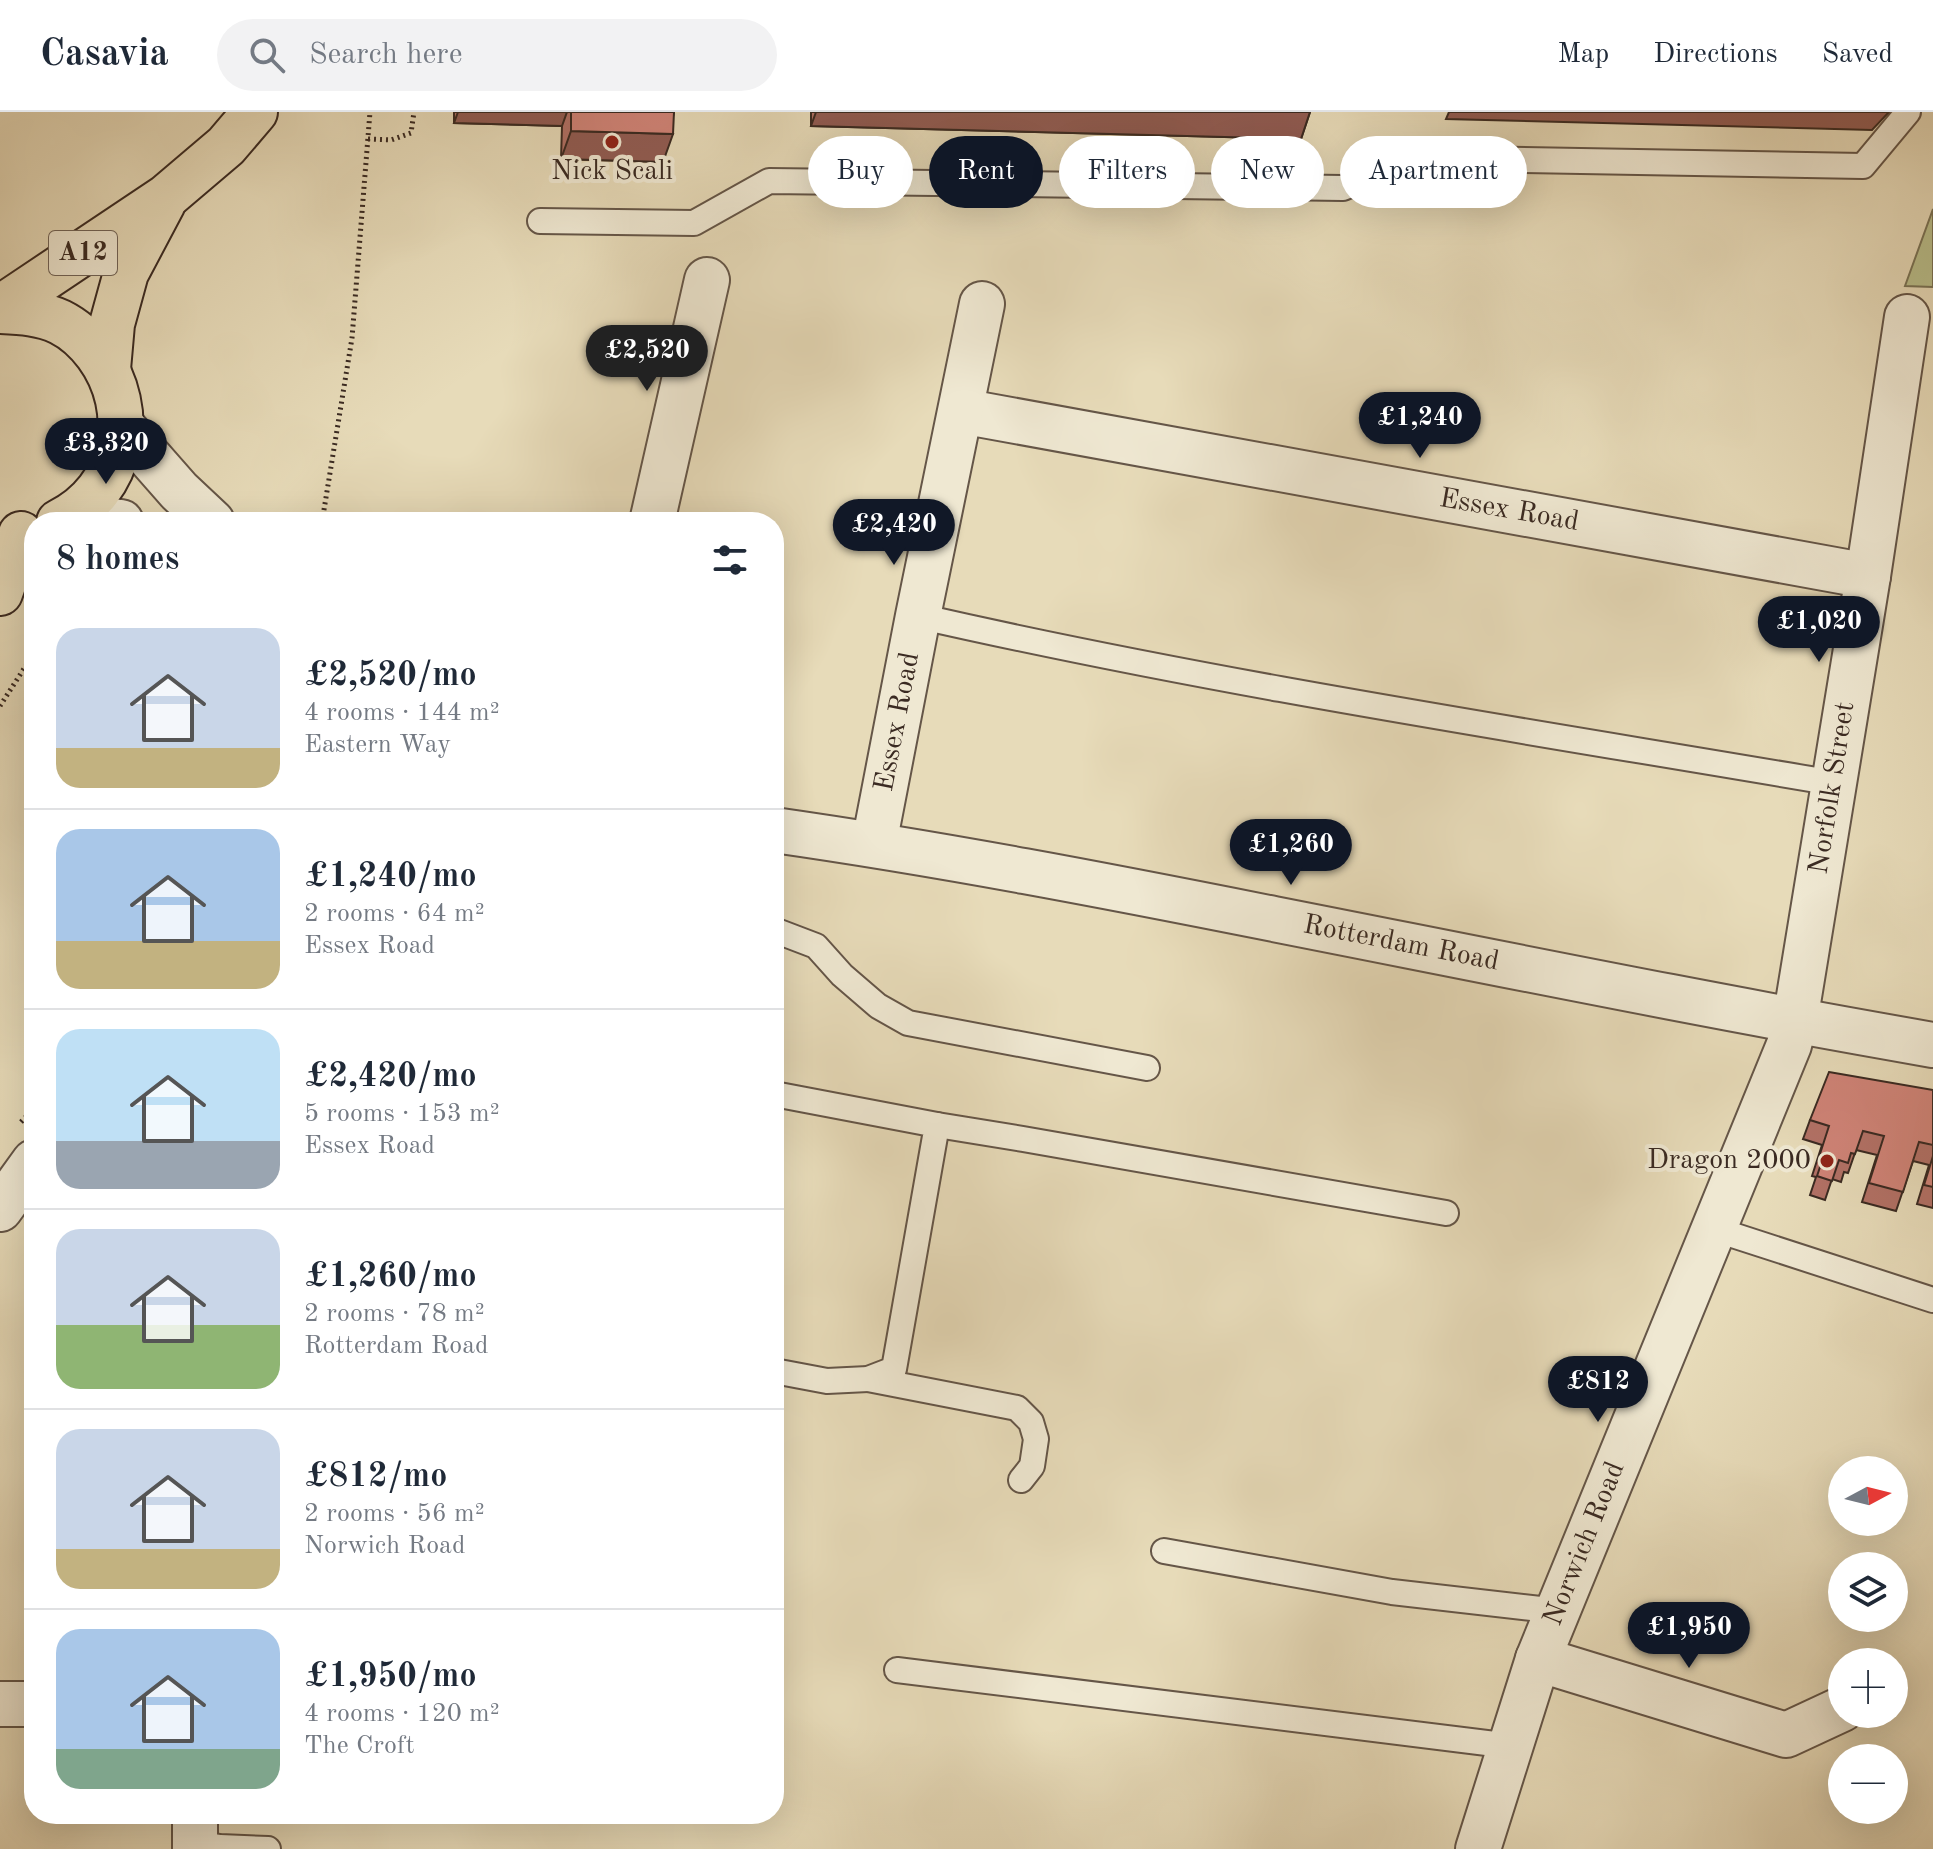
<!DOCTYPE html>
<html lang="en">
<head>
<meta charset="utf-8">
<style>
	body { margin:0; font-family:"Old Standard TT",serif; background:#f2f2f3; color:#1f2937; height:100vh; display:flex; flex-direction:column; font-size:30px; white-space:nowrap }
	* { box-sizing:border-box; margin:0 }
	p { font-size:26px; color:#747a83 }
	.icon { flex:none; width:44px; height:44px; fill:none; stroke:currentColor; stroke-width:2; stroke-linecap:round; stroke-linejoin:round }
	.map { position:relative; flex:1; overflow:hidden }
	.panel { position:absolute; left:24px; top:400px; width:760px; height:1312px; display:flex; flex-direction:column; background:#fff; border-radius:32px; box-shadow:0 8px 32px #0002 }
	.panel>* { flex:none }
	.hud { position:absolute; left:808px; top:24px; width:760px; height:72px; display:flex; gap:16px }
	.needle { width:52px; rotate:83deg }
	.buttons { position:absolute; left:1828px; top:1344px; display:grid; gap:16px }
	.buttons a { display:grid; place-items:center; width:80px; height:80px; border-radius:50%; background:#fff; box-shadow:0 8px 32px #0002; font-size:40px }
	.price { position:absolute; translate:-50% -68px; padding:0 18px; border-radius:28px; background:#111827; color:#fff; font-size:26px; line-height:52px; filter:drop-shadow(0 2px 4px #0008) }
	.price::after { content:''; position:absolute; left:50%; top:48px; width:24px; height:18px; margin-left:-12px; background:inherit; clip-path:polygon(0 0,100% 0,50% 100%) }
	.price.active { background:#222; color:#fff }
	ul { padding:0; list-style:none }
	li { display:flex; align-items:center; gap:24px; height:200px; padding:0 32px }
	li+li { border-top:2px solid #e0e1e3 }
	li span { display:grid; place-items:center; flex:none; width:224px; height:160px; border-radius:24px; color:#555 }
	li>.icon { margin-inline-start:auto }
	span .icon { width:96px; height:96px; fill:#fffc; stroke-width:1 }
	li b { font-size:34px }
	h2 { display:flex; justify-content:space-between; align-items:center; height:96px; padding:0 32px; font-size:34px }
	.chip { padding:0 28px; border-radius:36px; background:#fff; box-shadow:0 8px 32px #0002; font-size:28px; line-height:72px }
	.chip.active { background:#111827; color:#fff }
	header { display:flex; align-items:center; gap:48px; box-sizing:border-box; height:112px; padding:0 40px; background:#fff; border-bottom:2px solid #e0e1e3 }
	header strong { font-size:38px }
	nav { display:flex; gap:44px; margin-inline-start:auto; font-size:28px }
	.search { width:560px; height:72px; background:#f2f2f3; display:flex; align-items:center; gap:20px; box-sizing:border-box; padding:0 28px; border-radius:44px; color:#747a83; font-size:30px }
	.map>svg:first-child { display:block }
</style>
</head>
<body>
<header>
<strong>Casavia</strong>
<div class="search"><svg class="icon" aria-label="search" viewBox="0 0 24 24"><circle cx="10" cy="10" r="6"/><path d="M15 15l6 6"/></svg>Search here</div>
<nav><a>Map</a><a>Directions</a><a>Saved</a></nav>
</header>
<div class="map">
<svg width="1933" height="1737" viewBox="0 0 1933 1737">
	<rect width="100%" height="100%" fill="#e7dbb9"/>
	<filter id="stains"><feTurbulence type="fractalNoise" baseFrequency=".0025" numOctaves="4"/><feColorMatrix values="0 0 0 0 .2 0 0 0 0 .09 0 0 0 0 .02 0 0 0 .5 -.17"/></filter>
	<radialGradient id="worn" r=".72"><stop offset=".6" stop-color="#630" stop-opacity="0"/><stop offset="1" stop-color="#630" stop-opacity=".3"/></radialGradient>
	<path fill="#b9bf8c" stroke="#7a7457" stroke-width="2" d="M1933 97V175L1905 174Z"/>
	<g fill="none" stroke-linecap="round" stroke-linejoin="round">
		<g stroke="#655648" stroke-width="28">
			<g id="service">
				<path d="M540 109 694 111 769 69 1343 76 1415 46 1863 54 1908 0"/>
				<path d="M918 504C1221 573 1528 619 1834 671"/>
				<path d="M774 818 816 834 842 863 878 894 908 911 1147 956"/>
				<path d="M774 982 937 1013 894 1257 868 1267 827 1269 774 1259"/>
				<path d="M937 1013 1023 1027 1446 1101"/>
				<path d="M1714 1117 1933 1188"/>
				<path d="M868 1267 1017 1296 1031 1310 1036 1327 1032 1354 1021 1368"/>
				<path d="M1164 1439 1392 1480 1558 1499"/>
				<path d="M897 1558 1511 1634"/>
				<path d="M195 1731 220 1735 268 1737"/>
			</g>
		</g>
		<g stroke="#655648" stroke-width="48">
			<g id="minor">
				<path d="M961 299 1868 464"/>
				<path d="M652 410 707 168"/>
				<path d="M874 732 918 504 982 192"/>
				<path d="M1538 1547 1786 1623 1842 1597"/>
				<path d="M0 1592H34"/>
				<path d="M195 1702V1737"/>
				<path d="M1478 1737 1538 1547 1789 933 1795 909 1868 464 1907 205"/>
			</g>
		</g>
		<g stroke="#655648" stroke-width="48">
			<g id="tertiary">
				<path d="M121 313 179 379 212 410"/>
				<path d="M72 404 121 410"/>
				<path d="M774 718C942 742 1108 774 1274 807 1493 850 1713 895 1933 933"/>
				<path d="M0 1097 34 1050"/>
			</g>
		</g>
		<g stroke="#3a2a22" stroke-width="48">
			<g id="trunk">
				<path d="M0 196 166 85 226 34 255 0"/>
				<path d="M0 199C21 200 41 201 60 210 74 217 88 230 97 242 139 299 124 378 59 410"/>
				<path d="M108 257 112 212 126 161 163 91"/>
				<path d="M0 481 21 422"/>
			</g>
		</g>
		<g stroke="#3a2a22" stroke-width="5" stroke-dasharray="2 4" stroke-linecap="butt">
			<path d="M368 27 391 28 411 21 414 0"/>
			<path d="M322 410 352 226 370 0"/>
			<path d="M0 594 34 541"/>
			<path d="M21 1010 34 996"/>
		</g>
		<use href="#service" stroke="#efe8d2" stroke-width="24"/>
		<use href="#minor" stroke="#efe8d2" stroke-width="44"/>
		<use href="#tertiary" stroke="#efe8d2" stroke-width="44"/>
		<use href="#trunk" stroke="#e7dbb9" stroke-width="44"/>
	</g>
	<g fill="#b27166" stroke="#3a2a22" stroke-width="2">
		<path d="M454 0H674L663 50 561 47 562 14 454 11Z"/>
		<path d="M811 0H1310L1301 27 811 14Z"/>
		<path d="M1933 978V1096L1917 1092 1929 1053 1913 1049 1896 1099 1862 1090 1877 1043 1856 1038 1848 1061 1844 1060 1841 1070 1832 1067 1825 1088 1810 1083 1816 1065 1812 1064 1822 1033 1803 1027 1810 1008Z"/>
	</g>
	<g fill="#915c53" stroke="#3a2a22" stroke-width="2">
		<path d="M458 0H567L562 14 454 11Z"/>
		<path d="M816 0H1310L1301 27 811 14Z"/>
		<path d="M1449 0H1889L1872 18 1446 7Z"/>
		<path d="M571 19 673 22 663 50 561 47Z"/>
	</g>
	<g fill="#cf8377" stroke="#3a2a22" stroke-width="2">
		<path d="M571 0H674L673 22 571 19Z"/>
		<path d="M1829 960 1933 978V1033L1919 1030 1903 1080 1869 1071 1884 1024 1863 1019 1855 1042 1851 1041 1848 1051 1839 1048 1832 1069 1817 1064 1823 1046 1819 1045 1829 1014 1810 1008Z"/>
		<path d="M1933 1044V1075L1924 1073Z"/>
	</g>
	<g fill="#8f2418" stroke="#efe8d2" stroke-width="3">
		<circle cx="612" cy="30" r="8"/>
		<circle cx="1827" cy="1049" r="8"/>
	</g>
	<g text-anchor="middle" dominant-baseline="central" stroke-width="8" stroke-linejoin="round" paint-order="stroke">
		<rect fill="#efe8d2" stroke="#706357" stroke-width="2" x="49" y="119" width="68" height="44" rx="6"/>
		<g font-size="26" font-weight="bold" fill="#3a2a22">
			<text x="83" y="141">A12</text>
		</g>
		<g font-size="28" fill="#3a2a22" stroke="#efe8d2">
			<text x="612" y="60">Nick Scali</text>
			<text x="1811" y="1049" text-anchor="end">Dragon 2000</text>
		</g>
		<g font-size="28" fill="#3a2a22" stroke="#efe8d2">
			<text transform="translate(1509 399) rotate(10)">Essex Road</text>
			<text transform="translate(898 610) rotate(-79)">Essex Road</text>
			<text transform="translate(1833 676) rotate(-81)">Norfolk Street</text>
			<text transform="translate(1401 832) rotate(11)">Rotterdam Road</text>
			<text transform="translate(1585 1432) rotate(-68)">Norwich Road</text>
		</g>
	</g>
	<rect width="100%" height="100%" filter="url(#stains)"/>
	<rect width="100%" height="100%" fill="url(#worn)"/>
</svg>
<div class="buttons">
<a><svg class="needle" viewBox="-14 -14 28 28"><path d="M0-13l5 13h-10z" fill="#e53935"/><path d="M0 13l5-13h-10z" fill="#747a83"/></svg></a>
<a><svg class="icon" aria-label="layers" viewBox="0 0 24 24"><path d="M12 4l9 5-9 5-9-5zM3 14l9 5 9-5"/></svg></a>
<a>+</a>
<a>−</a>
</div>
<b class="price active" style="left:647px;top:281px">£2,520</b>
<b class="price" style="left:1420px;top:348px">£1,240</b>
<b class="price" style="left:106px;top:374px">£3,320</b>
<b class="price" style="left:894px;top:455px">£2,420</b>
<b class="price" style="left:1819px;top:552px">£1,020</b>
<b class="price" style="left:1291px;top:775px">£1,260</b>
<b class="price" style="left:1598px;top:1312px">£812</b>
<b class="price" style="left:1689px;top:1558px">£1,950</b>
<div class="hud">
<a class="chip">Buy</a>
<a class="chip active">Rent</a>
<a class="chip">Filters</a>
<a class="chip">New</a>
<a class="chip">Apartment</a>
</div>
<section class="panel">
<h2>8 homes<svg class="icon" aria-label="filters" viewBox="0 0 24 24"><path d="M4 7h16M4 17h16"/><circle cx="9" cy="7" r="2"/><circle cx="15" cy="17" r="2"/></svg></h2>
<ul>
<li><span style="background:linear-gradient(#c9d6e8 75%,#c2b280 0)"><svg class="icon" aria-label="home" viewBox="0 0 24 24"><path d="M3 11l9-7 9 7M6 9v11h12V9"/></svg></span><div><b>£2,520/mo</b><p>4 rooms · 144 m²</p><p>Eastern Way</p></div></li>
<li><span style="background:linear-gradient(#a9c7e8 70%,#c2b280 0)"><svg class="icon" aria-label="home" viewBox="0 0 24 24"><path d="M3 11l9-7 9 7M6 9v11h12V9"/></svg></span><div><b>£1,240/mo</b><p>2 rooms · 64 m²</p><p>Essex Road</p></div></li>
<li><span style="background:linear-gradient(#bfe0f5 70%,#9aa5b1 0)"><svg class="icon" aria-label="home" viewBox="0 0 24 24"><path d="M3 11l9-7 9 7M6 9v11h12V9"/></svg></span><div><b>£2,420/mo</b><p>5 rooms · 153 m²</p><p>Essex Road</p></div></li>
<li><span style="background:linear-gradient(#c9d6e8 60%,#8fb573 0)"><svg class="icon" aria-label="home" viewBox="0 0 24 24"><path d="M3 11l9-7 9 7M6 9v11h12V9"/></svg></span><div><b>£1,260/mo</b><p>2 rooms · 78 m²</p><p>Rotterdam Road</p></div></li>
<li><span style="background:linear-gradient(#c9d6e8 75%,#c2b280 0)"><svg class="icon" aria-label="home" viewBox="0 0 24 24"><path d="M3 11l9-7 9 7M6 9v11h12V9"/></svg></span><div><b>£812/mo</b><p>2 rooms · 56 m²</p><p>Norwich Road</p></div></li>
<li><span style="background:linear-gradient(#a9c7e8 75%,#7fa58c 0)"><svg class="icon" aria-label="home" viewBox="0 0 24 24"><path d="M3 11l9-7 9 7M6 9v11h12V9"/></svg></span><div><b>£1,950/mo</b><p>4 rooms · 120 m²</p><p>The Croft</p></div></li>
</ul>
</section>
</div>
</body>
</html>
